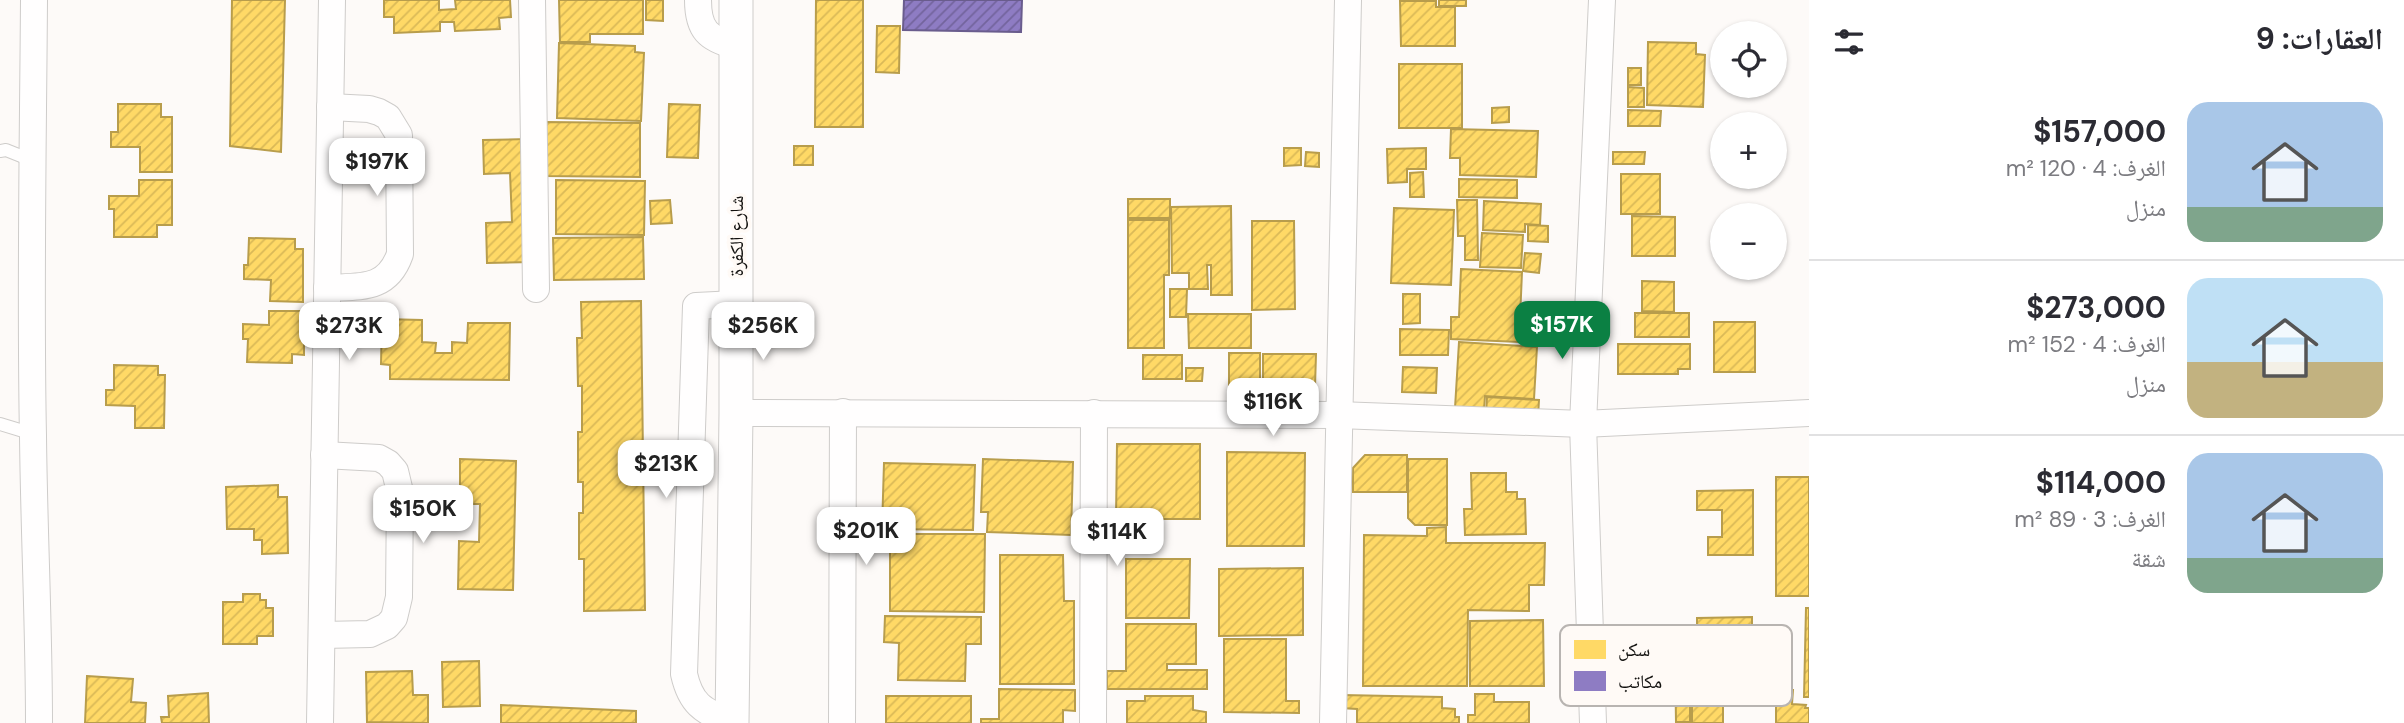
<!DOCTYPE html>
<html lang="ar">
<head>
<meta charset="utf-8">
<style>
	body { margin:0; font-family:"DM Sans","Noto Naskh Arabic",sans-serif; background:#f2f2f3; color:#2b2b33; direction:rtl; height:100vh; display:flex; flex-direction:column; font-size:26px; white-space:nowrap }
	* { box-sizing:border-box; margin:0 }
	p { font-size:23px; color:#7c7c81 }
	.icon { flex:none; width:38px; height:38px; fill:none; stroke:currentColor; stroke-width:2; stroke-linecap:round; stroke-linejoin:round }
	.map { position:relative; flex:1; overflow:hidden; direction:ltr }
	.drawer { display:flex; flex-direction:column; background:#fff; width:595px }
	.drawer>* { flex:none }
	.fabs { position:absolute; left:1710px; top:21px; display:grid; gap:14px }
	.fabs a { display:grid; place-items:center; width:77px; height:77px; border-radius:50%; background:#fff; box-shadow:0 2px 5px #0004; font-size:35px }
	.price { position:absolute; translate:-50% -60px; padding:0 16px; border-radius:14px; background:#fff; color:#222; font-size:23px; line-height:46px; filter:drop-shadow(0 2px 4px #0008) }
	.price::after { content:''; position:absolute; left:50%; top:42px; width:21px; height:16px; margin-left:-10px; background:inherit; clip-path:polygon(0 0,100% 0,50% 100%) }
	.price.active { background:#0b8043; color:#fff }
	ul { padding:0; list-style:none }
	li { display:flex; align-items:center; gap:21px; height:175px; padding:0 21px }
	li+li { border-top:2px solid #e1e1e2 }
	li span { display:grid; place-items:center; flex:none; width:196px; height:140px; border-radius:21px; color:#555 }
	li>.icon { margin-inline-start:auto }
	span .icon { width:84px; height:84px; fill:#fffc; stroke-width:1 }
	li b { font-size:30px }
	h2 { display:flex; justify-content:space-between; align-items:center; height:84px; padding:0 21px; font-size:30px }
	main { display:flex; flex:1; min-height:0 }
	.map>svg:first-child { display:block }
</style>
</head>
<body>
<main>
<section class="drawer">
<h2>العقارات: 9<svg class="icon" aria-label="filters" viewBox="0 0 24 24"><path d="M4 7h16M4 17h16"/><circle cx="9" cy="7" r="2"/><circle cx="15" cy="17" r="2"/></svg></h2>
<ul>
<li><span style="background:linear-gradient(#a9c7e8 75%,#7fa58c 0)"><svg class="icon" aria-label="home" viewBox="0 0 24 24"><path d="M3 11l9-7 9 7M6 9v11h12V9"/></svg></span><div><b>$157,000</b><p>الغرف: 4 · 120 m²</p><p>منزل</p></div></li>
<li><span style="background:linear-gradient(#bfe0f5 60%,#c2b280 0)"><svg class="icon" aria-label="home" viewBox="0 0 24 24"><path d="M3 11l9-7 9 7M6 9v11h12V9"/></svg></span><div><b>$273,000</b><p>الغرف: 4 · 152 m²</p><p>منزل</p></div></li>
<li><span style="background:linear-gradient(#a9c7e8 75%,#7fa58c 0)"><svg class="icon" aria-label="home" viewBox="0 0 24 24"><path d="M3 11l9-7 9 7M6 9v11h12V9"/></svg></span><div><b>$114,000</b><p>الغرف: 3 · 89 m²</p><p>شقة</p></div></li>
</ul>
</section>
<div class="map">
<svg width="1809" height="723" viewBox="0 0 1809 723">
	<defs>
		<pattern id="homes-hatch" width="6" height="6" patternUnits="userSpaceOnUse" patternTransform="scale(1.75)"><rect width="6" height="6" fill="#ffd966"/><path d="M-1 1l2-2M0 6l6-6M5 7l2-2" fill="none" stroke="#dab957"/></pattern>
		<pattern id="offices-hatch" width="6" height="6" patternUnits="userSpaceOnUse" patternTransform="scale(1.75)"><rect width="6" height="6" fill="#8e7cc3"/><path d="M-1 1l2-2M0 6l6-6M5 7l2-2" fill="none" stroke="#73649d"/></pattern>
	</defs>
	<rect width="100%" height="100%" fill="#fdfaf8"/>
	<g fill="url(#homes-hatch)" stroke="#b89d4c" stroke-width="2">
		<path d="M232 0H285L281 152 230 146Z"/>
		<path d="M384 0H439V10L456 9 455 0H510L511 17 499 18 500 29 455 31 454 22H440V31L394 33V17H384Z"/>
		<path d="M559 0H643V34H590V42H560Z"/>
		<path d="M646 0H663V21L646 20Z"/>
		<path d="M816 0H863V127H815Z"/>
		<rect x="1439" y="0" width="27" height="6"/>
		<path d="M1400 1H1436V7H1455V46H1401Z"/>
		<path d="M877 26H900L899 73 876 72Z"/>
		<path d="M1648 42 1696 43V54L1705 55 1703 107 1647 105Z"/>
		<path d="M559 43 635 46V52L644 53 641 121 557 118Z"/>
		<rect x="1399" y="64" width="63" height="64"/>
		<rect x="1628" y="68" width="13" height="17"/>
		<path d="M1628 87 1644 88V107H1628Z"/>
		<path d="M118 104H161V117H172V172H140V147H111V132H118Z"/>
		<path d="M669 104 700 105 698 158 667 157Z"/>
		<path d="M1509 107V122L1492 123V108Z"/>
		<path d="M1628 110 1661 111 1660 126H1628Z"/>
		<path d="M546 122 640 123V177L545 176Z"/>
		<path d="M1451 129 1538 131 1536 177 1460 175V158H1450Z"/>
		<path d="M528 139 532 262 487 263 486 223 512 222 510 173 484 174 483 140Z"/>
		<rect x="794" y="146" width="19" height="19"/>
		<path d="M1284 148H1301V165L1284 166Z"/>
		<path d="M1426 148V169H1407V182L1388 183 1387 149Z"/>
		<path d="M1306 152 1319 153V167L1305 166Z"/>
		<path d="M1613 152H1645L1644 164H1613Z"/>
		<path d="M1423 172 1424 197H1410V173Z"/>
		<rect x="1621" y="174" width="39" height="40"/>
		<path d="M1459 179 1517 180V198L1459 197Z"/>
		<path d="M139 180H172V225H157V237H114V209H109V196H139Z"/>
		<path d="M556 180 645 181 644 235 556 234Z"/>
		<rect x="1128" y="199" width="42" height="19"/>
		<path d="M670 200 672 223 651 224 650 201Z"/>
		<path d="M1457 200H1477L1478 260H1465V236H1458Z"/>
		<path d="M1484 201 1541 204 1540 225 1525 224V232L1483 230Z"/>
		<path d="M1231 206 1232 295H1211V265H1207L1208 289H1189V273H1172L1171 207Z"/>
		<path d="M1394 208 1454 210 1451 285 1391 283Z"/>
		<path d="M1632 216 1675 217V256H1632Z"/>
		<path d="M1128 220H1169V275H1164V348H1128Z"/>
		<path d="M1252 221H1294L1295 309 1252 310Z"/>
		<path d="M1528 225 1548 226V242L1528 241Z"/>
		<path d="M1482 233 1523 235 1521 268 1480 267Z"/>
		<path d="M643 237 644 279 554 280 553 238Z"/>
		<path d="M249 238 295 239V249H303V302L270 301 271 280 244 279V265H248Z"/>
		<path d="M1525 253 1541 254 1539 273 1523 271Z"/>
		<path d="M1461 269 1522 272 1519 342 1451 339V317H1459Z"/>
		<path d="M1642 281 1674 282V312L1642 311Z"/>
		<path d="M1170 289H1187L1186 317H1170Z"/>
		<path d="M1403 294H1420V323L1403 324Z"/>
		<path d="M641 301 645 610 584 611V559H579V513H583V482H578V432H582V386H578L577 338H582L581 302Z"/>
		<path d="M269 311H304V355L292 354V363L247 362 248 339H243V324L269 325Z"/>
		<rect x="1635" y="313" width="54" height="24"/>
		<path d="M1188 314H1251V348H1189Z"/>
		<path d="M382 319 422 320V342L436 343 435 353H452V342L467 343 468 323H510L509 380 390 379V365L381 364Z"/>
		<rect x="1714" y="322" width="41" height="50"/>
		<path d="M1400 329 1449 330 1448 355H1400Z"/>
		<path d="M1459 342 1537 347 1534 399 1485 396 1484 410 1455 408Z"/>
		<path d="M1618 344H1690V369H1678V374H1618Z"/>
		<rect x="1229" y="353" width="31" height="32"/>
		<path d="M1263 354H1316L1315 387 1263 386Z"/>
		<rect x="1143" y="355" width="39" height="24"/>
		<path d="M114 365 158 366V375H165L164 428H135V406L106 405V390H114Z"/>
		<path d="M1403 367 1437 368 1436 393 1402 392Z"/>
		<path d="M1186 368H1203L1202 381H1186Z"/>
		<path d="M1487 397 1539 400 1538 417 1486 415Z"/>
		<path d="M1117 444H1200V519H1116Z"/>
		<path d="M1227 452 1305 453 1304 546H1227Z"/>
		<path d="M1365 455H1407V492H1353V468Z"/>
		<path d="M460 459 516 461 513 590 458 589 459 541 479 542 480 504H460Z"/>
		<path d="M983 459 1073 462 1071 535 987 532 988 512H981Z"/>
		<path d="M1408 459H1447V525H1415L1408 518Z"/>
		<path d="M884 463 975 465 973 530 882 529Z"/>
		<path d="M1471 473H1506V492H1517V499H1525L1526 534 1465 535 1464 509H1472Z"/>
		<rect x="1776" y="477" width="33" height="119"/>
		<path d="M278 485V497H287L288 553 262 554V540H254V529H227L226 487Z"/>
		<path d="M1753 490V555H1708V537H1722V510H1697V491Z"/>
		<path d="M1446 527V543H1545L1544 585H1529V611L1468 610 1467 686H1363L1364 535 1427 536V528Z"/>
		<path d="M890 534H985L984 612 890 611Z"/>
		<path d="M1000 555H1063L1064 601H1074V684H1000Z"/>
		<path d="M1126 559H1190L1189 618H1126Z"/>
		<path d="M1303 568V635L1219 636V569Z"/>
		<path d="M243 594H260V600H266V608H273V636H257V644H223V602H243Z"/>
		<path d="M1806 608H1809V697H1804Z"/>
		<path d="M885 616 981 617V644H966L965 681 898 680 899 643 884 642Z"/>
		<path d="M1752 617V683L1697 684V618Z"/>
		<path d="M1543 620 1544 686H1470V621Z"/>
		<path d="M1126 624H1196V664H1167V670H1207V689H1107V671H1126Z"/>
		<path d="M1224 639H1286V701H1299V713L1224 712Z"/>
		<path d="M1675 652H1690V722H1676Z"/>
		<path d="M479 661 480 706 443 707 442 662Z"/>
		<path d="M412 671 413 695H428V723L367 722 366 672Z"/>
		<path d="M87 676 133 679 131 702 146 703 145 723H85Z"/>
		<path d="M999 689 1075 690V711L1063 710V723H981V719H999Z"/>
		<path d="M1776 690H1793L1792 704 1806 705 1805 708H1809V723H1776Z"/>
		<path d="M208 693 209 723H162L161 717H169L168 696Z"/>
		<path d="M1475 694H1494V702H1529V723H1468V715H1475Z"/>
		<rect x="1692" y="694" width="31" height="29"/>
		<path d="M1342 695 1442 697V708L1455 709V717H1459V723H1357V709L1341 708Z"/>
		<rect x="886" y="696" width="85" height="27"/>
		<path d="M1145 696H1193V710L1206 712V723H1127V701H1145Z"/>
		<path d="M501 705 636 711V723H501Z"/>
	</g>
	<path fill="url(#offices-hatch)" stroke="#695c8d" stroke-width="2" d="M904 0H1022L1021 32 903 30Z"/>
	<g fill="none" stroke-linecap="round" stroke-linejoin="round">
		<g stroke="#ceccca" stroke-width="14">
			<g id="service">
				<path d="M0 151 6 150 31 160"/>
				<path d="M0 424 33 434"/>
			</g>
		</g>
		<g stroke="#ceccca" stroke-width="28">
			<g id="minor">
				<path d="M34 0C33 145 30 291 33 436 34 532 39 627 39 723"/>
				<path d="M532 0 536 289"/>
				<path d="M698 0C698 30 708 39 736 46"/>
				<path d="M327 288C360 286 387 291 400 254L399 135 388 117 379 112 369 109 330 107"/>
				<path d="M736 413 1338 415 1583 424 1809 413"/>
				<path d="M322 635 370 634 387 626 394 618 399 597 400 492 395 471 388 463 379 458 324 455"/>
				<path d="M320 723 332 0"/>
				<path d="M730 723C703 710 691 705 684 674L696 306 736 304"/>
				<path d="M842 723 843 412"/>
				<path d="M1093 723 1094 413"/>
				<path d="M1333 723 1348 0"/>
				<path d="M1593 723 1583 424 1602 0"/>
			</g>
		</g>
		<g stroke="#ceccca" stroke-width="35">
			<path id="tertiary" d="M732 723 736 413V0"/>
		</g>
		<use href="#service" stroke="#fffefe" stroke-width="12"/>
		<use href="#minor" stroke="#fffefe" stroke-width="26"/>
		<use href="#tertiary" stroke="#fffefe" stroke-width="33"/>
	</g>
	<g text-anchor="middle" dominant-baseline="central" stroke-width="7" stroke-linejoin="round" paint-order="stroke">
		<g font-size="19" fill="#12110f" stroke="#fffaf6">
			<text transform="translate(736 236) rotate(-90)">شارع الكفرة</text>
		</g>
	</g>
	<rect x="1560" y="625" width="232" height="81" rx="10" fill="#fffaf6" stroke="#b8b4b1" stroke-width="2"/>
	<rect x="1574" y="640" width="32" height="19" fill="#ffd966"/>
	<rect x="1574" y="671" width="32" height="20" fill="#8e7cc3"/>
	<g font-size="19" fill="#12110f">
		<text x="1618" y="656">سكن</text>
		<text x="1618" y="688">مكاتب</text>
	</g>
</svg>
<div class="fabs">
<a><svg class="icon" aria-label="locate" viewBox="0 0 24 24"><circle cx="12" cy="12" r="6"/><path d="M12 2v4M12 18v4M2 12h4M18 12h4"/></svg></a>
<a>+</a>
<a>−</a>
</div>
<b class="price" style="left:377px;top:198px">$197K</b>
<b class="price active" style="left:1562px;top:361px">$157K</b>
<b class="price" style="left:349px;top:362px">$273K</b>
<b class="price" style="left:763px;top:362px">$256K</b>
<b class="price" style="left:1273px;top:438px">$116K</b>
<b class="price" style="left:666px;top:500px">$213K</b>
<b class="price" style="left:423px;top:545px">$150K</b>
<b class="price" style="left:866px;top:567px">$201K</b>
<b class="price" style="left:1117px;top:568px">$114K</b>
</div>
</main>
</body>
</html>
